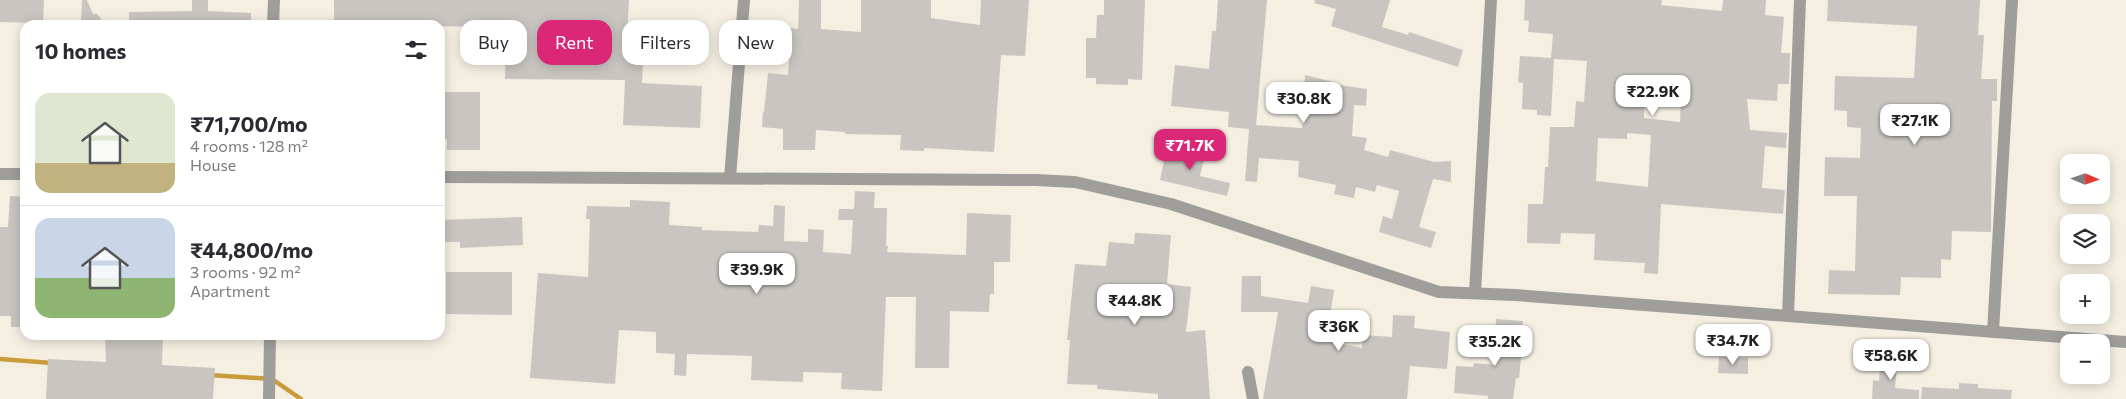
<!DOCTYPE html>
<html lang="en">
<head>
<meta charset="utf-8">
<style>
	body { margin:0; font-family:Commissioner,sans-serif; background:#f2f2f3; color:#2b2b33; height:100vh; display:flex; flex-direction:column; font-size:19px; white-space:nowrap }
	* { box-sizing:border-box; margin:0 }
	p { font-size:16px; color:#7c7c81 }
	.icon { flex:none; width:28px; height:28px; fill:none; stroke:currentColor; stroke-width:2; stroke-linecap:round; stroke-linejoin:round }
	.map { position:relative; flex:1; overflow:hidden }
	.sheet { position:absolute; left:20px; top:20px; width:425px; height:320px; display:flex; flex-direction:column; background:#fff; border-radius:15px; box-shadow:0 2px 12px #0003 }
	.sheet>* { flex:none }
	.banner { position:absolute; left:460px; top:20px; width:475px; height:45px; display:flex; gap:10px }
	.needle { width:32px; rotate:92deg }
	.buttons { position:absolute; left:2060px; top:154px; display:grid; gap:10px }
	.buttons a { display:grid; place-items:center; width:50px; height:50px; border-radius:10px; background:#fff; box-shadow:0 2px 12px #0003; font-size:25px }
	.price { position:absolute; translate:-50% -42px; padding:0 11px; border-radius:10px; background:#fff; color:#222; font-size:16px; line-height:32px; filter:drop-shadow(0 1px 2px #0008) }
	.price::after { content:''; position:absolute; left:50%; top:30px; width:15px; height:11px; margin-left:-8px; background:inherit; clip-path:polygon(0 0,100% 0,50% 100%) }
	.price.current { background:#db2777; color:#fff }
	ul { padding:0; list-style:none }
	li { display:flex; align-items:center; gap:15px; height:125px; padding:0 15px }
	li+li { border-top:1px solid #e1e1e2 }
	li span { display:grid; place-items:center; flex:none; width:140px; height:100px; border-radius:15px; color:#555 }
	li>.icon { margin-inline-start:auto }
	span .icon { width:60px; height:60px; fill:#fffc; stroke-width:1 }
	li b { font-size:21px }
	h2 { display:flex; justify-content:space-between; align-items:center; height:60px; padding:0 15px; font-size:21px }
	.tag { padding:0 18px; border-radius:15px; background:#fff; box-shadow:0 2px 12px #0003; font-size:18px; line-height:45px }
	.tag.current { background:#db2777; color:#fff }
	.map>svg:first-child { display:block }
</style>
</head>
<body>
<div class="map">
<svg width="2126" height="399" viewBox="0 0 2126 399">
	<rect width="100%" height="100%" fill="#fdfaf4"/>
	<path fill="#f5efe2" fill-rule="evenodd" d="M0 0H2126V399H0ZM25 25H440V335H25ZM2069 162H2101V195H2069ZM2069 222H2101V255H2069ZM2069 282H2101V315H2069ZM2069 342H2101V375H2069Z"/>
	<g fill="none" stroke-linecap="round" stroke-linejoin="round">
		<g stroke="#c99c3a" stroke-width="4.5">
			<path d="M0 359 52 363"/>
			<path d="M209 375 272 379 301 399"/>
		</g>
	</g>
	<g fill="#c9c6c1" fill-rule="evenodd">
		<path d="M0 0H44L43 23 0 22Z"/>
		<path d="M82 0H87L93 14H97L106 25H81Z"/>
		<path d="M192 0H208V11L251 13V25H129V12L192 11Z"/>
		<path d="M334 0H629L627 36 641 37V45L644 46 642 83 702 86 700 128 623 125 625 80 505 79 506 27 334 25Z"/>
		<path d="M799 0H821V29L861 32V0H931V18L980 25 981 0H1029L1025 56 1001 55 994 152 924 148V151L900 150 901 135 845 134V132L816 130 815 150H783V129L762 127 763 112H764L768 73 788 75 791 28 798 29Z"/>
		<path d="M1104 0H1145L1142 80 1128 79V85L1096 84V78H1086V38H1096L1097 15H1104Z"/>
		<path d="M1218 0H1267L1256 125 1302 128 1305 75 1333 82V84L1367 89 1366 106 1354 105 1352 136 1367 138 1364 150 1388 157 1390 150 1434 162 1451 161V182L1433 179 1419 227 1436 232 1431 248 1379 232 1383 216 1392 219 1399 191 1377 185 1375 192 1356 187 1354 198 1334 194 1336 185 1298 177 1299 161 1259 158 1257 182 1245 181 1249 129 1228 127 1229 112 1171 106 1175 65 1209 69 1212 31H1216Z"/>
		<path d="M1315 0H1390L1382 27 1408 35 1409 32 1463 50 1458 67 1331 26 1336 9 1314 3Z"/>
		<path d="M1525 0H1662L1661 5 1722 11 1723 0H1766L1765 15 1784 17 1781 53H1790L1789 84H1778L1777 101 1747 99 1750 130 1787 133 1786 148 1765 146 1762 188 1785 190 1783 214 1661 204 1658 274 1644 273 1645 263 1594 260 1595 234 1561 233 1560 244 1527 243 1528 204H1543L1545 167H1548L1550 127H1574L1576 101 1584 102 1587 61 1554 59 1551 116 1537 115V110L1522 109 1523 83 1518 82 1520 56 1551 58 1553 34 1528 32 1529 21 1524 20ZM1645 96 1681 98 1680 122 1644 118ZM1627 133 1651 135 1648 187 1596 181 1598 138 1627 139Z"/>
		<path d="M1828 0H1980L1978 35H1984L1981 79H1997V101H1992L1991 232 1952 231 1951 260 1941 259V278L1901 277 1900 295 1828 294 1829 270 1855 271 1857 196H1824L1825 157 1860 158 1861 128 1847 127V111L1834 110 1835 76 1914 78 1917 26 1827 21Z"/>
		<path d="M440 92H480V150H447V139H440Z"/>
		<path d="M1167 146 1206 151 1200 176 1230 183 1227 196 1160 180Z"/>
		<path d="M855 191 875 192 874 208H887L886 246H888L887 252 966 255 967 213 1011 215 1010 262H994V294H990L989 312 950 311 949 368H915L916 297H886L882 391 841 389 842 373 803 372V382L751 380 752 356 687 354 686 376 674 375 675 354 656 353V332L619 330 615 384 530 378 538 273 588 277 590 219H586L587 206 630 207V200L670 202 669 225 702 227V230L758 232 759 225 773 226 774 205 785 206 784 241 808 242V229L824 230 823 252 851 254 853 220H838L839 209H854Z"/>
		<path d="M10 196 25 197V327H11V316H0V227H8Z"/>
		<path d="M522 217 523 245 460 248V242H440V220Z"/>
		<path d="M1135 233 1171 235 1167 284 1191 287 1186 332 1205 330 1210 399H1158V394L1097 389V385L1067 384 1070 340H1067L1075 264 1106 266 1109 242 1134 244Z"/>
		<path d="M446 272H512V315L446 314Z"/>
		<path d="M1242 276H1261V296L1308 303 1311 286 1334 290 1326 341 1362 348 1363 335 1392 337 1393 315 1415 316 1414 328 1450 332 1447 369 1410 366 1407 399H1263L1278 312H1241Z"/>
		<path d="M1496 319 1523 321 1521 339H1523L1519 378H1516L1513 399H1488V396L1454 393 1456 366 1473 367 1474 363 1497 365 1500 334H1495Z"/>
		<path d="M105 335H163L162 365 215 368 213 399H46L48 359 106 362Z"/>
		<path d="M1881 352 1898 353 1895 388 1919 390V399H1872L1873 380 1879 381Z"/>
		<path d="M1719 357 1748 358V374L1718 373Z"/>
		<path d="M1959 383 1978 384V388L2012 390 2011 399H1921L1922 387 1959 389Z"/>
	</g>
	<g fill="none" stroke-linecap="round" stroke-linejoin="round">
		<g stroke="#9f9e9b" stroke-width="12">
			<path d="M273 25 274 0"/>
			<path d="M0 174H25"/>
			<path d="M440 177 1036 180 1075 182 1171 204 1439 292 1515 295 2126 342"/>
			<path d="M730 178 744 0"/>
			<path d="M1475 293 1491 0"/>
			<path d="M1788 316 1800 0"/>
			<path d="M1993 332 2012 0"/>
			<path d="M1248 372 1253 399"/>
			<path d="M269 399 270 335"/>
		</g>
	</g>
</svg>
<div class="buttons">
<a><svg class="needle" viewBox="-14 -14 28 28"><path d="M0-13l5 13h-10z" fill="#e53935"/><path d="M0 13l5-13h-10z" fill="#7c7c81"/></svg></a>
<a><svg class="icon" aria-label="layers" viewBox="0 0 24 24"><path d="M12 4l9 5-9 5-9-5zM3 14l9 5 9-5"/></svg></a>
<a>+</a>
<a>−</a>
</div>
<b class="price" style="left:1653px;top:117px">₹22.9K</b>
<b class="price" style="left:1304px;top:124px">₹30.8K</b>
<b class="price" style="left:1915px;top:146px">₹27.1K</b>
<b class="price current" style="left:1190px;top:171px">₹71.7K</b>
<b class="price" style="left:757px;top:295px">₹39.9K</b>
<b class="price" style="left:1135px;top:326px">₹44.8K</b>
<b class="price" style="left:1339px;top:352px">₹36K</b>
<b class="price" style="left:1733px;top:366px">₹34.7K</b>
<b class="price" style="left:1495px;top:367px">₹35.2K</b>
<b class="price" style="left:1891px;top:381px">₹58.6K</b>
<div class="banner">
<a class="tag">Buy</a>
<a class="tag current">Rent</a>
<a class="tag">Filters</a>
<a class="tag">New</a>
</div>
<section class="sheet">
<h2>10 homes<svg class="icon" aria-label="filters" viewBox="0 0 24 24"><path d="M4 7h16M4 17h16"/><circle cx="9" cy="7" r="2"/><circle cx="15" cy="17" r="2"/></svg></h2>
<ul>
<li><span style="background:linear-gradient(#dfe7d0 70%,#c2b280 0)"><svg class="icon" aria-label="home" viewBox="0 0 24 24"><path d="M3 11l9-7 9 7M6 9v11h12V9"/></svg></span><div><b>₹71,700/mo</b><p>4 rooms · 128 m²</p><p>House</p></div></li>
<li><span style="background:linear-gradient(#c9d6e8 60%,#8fb573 0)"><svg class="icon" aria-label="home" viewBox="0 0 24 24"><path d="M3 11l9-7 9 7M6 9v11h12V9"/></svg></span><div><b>₹44,800/mo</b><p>3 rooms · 92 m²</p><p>Apartment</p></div></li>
</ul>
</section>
</div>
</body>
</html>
